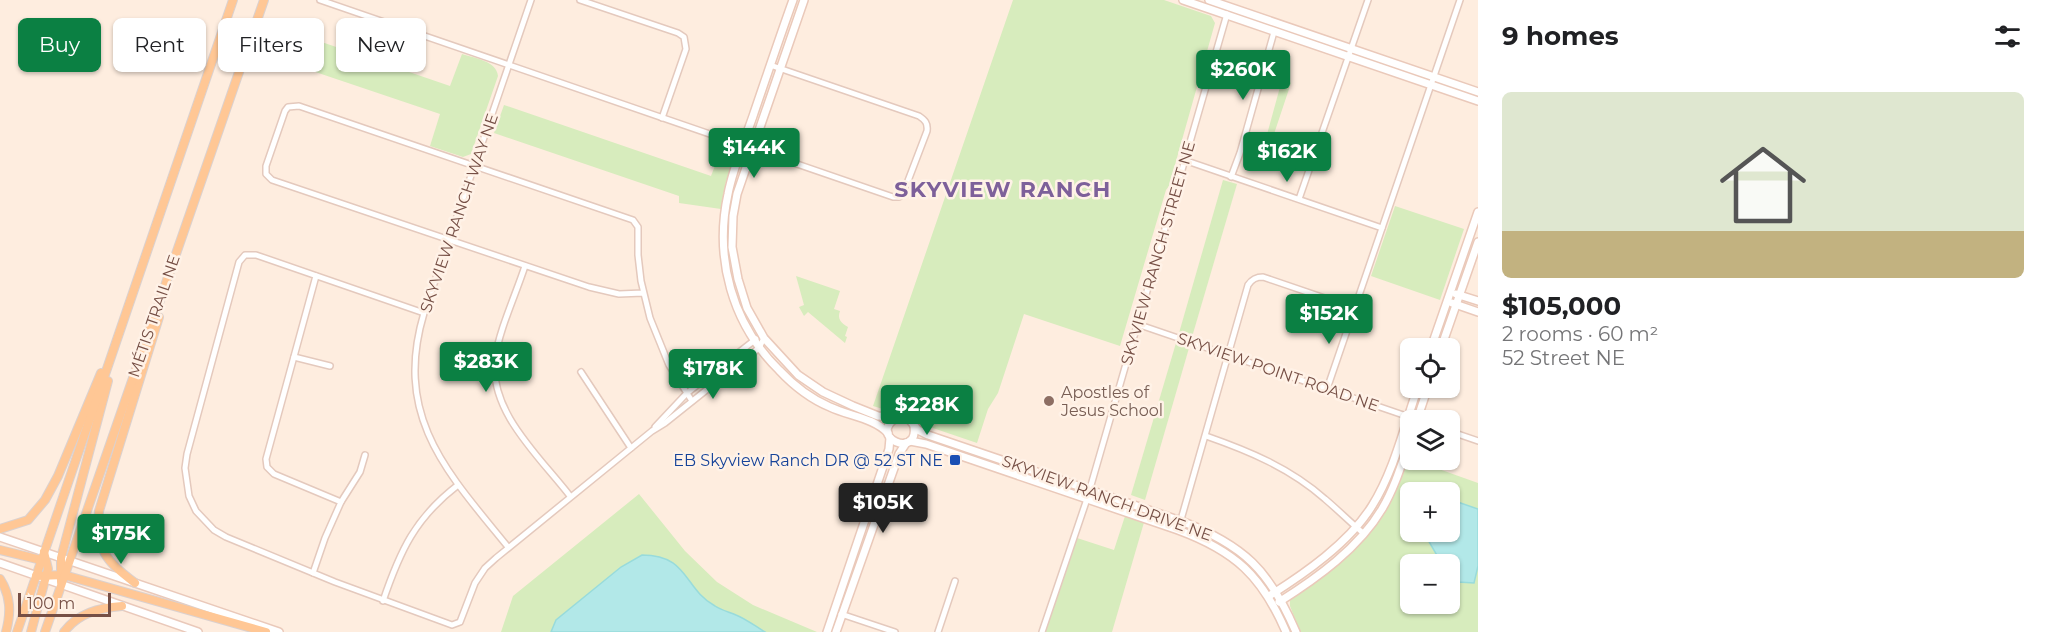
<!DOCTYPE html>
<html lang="en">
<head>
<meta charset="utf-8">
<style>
	body { margin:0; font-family:Montserrat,sans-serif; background:#f6f6f6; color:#202124; height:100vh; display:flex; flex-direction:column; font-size:22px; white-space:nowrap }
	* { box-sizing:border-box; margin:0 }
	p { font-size:20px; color:#757577 }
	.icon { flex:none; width:33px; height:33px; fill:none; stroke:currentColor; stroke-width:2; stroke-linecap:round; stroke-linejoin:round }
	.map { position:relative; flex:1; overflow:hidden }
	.details { display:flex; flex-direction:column; background:#fff; width:570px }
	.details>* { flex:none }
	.top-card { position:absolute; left:18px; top:18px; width:570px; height:54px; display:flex; gap:12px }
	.fabs { position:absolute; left:1400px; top:338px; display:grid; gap:12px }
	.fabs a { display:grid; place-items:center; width:60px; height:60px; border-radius:9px; background:#fff; box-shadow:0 2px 4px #0004; font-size:30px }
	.scale { position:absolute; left:18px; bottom:15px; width:93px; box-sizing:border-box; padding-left:6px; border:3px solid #764f45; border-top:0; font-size:16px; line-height:21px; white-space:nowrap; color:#764f45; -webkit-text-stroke:4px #fff2e7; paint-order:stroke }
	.price { position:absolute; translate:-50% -51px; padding:0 14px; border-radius:6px; background:#0b8043; color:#fff; font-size:20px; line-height:39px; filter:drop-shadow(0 2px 3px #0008) }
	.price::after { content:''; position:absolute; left:50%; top:36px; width:18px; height:14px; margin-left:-9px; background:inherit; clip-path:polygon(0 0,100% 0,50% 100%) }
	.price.current { background:#222; color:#fff }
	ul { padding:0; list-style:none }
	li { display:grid; align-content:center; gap:12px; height:318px; padding:0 24px }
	li span { display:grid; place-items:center; height:186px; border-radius:9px; color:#555 }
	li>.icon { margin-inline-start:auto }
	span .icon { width:108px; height:108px; fill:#fffc; stroke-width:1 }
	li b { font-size:26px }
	h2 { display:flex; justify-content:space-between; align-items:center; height:72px; padding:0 24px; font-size:26px }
	.pill { padding:0 21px; border-radius:9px; background:#fff; box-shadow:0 2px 4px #0004; font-size:21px; line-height:54px }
	.pill.current { background:#0b8043; color:#fff }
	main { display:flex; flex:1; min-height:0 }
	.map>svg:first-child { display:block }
</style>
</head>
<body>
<main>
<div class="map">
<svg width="1478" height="632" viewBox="0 0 1478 632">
	<rect width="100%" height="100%" fill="#feeddf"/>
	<g fill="#d7ecbd" fill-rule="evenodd">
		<path d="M1013 0H1164L1211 16 1215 23 1169 186 1166 190 1120 346 1024 314 998 393 988 409 977 443 924 425 918 416 908 408 886 410 873 406Z"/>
		<path d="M272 25 450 86 462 54C474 58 497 61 498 76L471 154 463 157 430 146 440 114 262 54Z"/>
		<path d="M1279 78 1291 83 1272 140 1266 138 1280 87 1277 84Z"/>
		<path d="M504 105 711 176 723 145 733 149 736 155 726 181 721 209 679 203V196L494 133Z"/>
		<path d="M1223 180 1237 184 1192 337 1179 333Z"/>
		<path d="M1395 206 1464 229 1440 300 1371 276Z"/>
		<path d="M796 276 840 291 834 309 840 311C837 319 841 323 848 327L845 336 847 337 845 343 808 312 804 316 799 307 804 305Z"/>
		<path d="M1176 343 1189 348 1145 500 1131 495Z"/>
		<path d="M1408 458 1478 483V632H1300L1290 606V600L1334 566 1392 497ZM1410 492H1449V531H1410ZM1410 564H1449V603H1410Z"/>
		<path d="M639 494 685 551 717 582 753 605 817 632H501L513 596Z"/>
		<path d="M1126 513 1145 519 1112 632H1042L1074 537 1114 550Z"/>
	</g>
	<g fill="#b2e8e8" stroke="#98dbdb" stroke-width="1.5">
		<path d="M1449 499 1478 509V566L1474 583 1458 582 1450 575 1449 564H1442L1428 540 1427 531H1449Z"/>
		<path d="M642 555C689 555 683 588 715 606 721 610 729 612 736 615 746 619 755 626 765 632H551L556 620 621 567Z"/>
	</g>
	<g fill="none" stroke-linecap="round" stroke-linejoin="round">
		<g stroke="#e4c9bd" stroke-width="8">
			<g id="street">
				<path d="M320 0 893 197H899L903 194 927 131C928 123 925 120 919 116L770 65"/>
				<path d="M580 0 678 33 684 37 686 49 662 118"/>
				<path d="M1184 160 1382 228"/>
				<path d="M1231 177 1240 153 1274 32"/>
				<path d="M1299 199 1368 0"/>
				<path d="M525 266C516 294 499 330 495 359 489 412 540 457 570 496"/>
				<path d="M643 293 619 294 589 287 272 180 266 174V166L285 111 288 107 299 106 633 220 638 227V255L641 281 650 318 669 365 692 401"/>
				<path d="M424 313 256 255H245L239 262 187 454 185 468 189 496 196 511 214 530 226 537 335 582 452 625 460 622 475 583 485 568 496 558 652 431 665 423 759 348 764 338"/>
				<path d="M1137 324 1418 420"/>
				<path d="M294 357 330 366"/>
				<path d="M581 372 631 448"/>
				<path d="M1327 389 1460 0"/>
				<path d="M655 427 687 393 756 339"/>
				<path d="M1449 431 1478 441"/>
				<path d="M1206 436C1249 451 1290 468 1325 499 1338 510 1350 522 1363 533"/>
				<path d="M341 502 360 472 365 455"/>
				<path d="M1178 530 1248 285C1252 279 1256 277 1263 277L1354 308"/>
				<path d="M508 547C447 472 393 417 424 313L531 0"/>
				<path d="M313 573 325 538 341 502 274 474 267 467 266 459 316 276"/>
				<path d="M383 601C400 551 415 518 458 485"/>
				<path d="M841 614 895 632"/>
				<path d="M938 632 955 581"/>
				<path d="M1042 632 1087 499 1227 14"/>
			</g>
		</g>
		<g stroke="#eac9ba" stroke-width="10">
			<g id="secondary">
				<path d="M793 0C779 39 766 78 753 116 744 142 733 168 728 194 714 258 732 324 779 370 793 385 811 399 830 407 849 416 874 418 888 433"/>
				<path d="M804 0 737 194 733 216 732 247 738 279 747 308 764 338 798 375 823 392 853 406 878 416 908 418 918 430 928 435 1181 521C1244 545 1270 571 1296 632"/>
				<path d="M1183 0 1478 101"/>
				<path d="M1209 0 1478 92"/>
				<path d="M1456 294 1478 301"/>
				<path d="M1452 303 1478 312"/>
				<path d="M1431 348 1478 212"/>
				<path d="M1441 348 1478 242"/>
				<path d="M896 418C867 437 919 460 914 426"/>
				<path d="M1417 420 1428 387"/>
				<path d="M910 441 926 444 1178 530C1235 551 1262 576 1286 632"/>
				<path d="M0 537 279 632"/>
				<path d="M0 563 198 632"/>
				<path d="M1269 596C1304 574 1349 543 1372 506 1394 471 1404 427 1418 387"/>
				<path d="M1279 602C1317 578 1359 548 1382 509 1395 487 1402 463 1410 440"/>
				<path d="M827 632 889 449 890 438"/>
				<path d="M836 632 899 454 906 443"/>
			</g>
		</g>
		<g stroke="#dbd1cf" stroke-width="10">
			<g id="primary">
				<path d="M0 529 28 520 45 500 58 476 101 373"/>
				<path d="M0 550 45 561"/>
				<path d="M36 576 64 575 266 632"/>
				<path d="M0 579C11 596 11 613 6 632"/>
				<path d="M61 582V558L108 381"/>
				<path d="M135 583C105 560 96 550 99 511L159 317"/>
				<path d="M17 632 233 0"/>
				<path d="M31 632 48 569 44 552"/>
				<path d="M45 632 264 0"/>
				<path d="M64 632C78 613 99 608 122 606"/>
			</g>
		</g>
		<use href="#street" stroke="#fff" stroke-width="5"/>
		<use href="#secondary" stroke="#fff" stroke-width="7"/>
		<use href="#primary" stroke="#ffc795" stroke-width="8"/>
	</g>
	<circle fill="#8d6e63" stroke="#fff2e7" stroke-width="2" cx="1049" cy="401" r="6"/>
	<rect fill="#1a4fb4" stroke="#fff2e7" stroke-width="2" x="949" y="454" width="12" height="12" rx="3"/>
	<g text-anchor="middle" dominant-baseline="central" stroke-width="5" stroke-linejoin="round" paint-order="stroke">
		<g font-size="16" fill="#764f45" stroke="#fff2e7">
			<text transform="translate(459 213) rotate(-71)">SKYVIEW RANCH WAY NE</text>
			<text transform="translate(1158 253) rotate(-74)">SKYVIEW RANCH STREET NE</text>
			<text transform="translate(154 316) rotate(-71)">MÉTIS TRAIL NE</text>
			<text transform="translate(1278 372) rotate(19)">SKYVIEW POINT ROAD NE</text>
			<text transform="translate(1107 498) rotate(20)">SKYVIEW RANCH DRIVE NE</text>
		</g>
		<g font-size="16" fill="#785e54" stroke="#fff2e7" text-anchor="start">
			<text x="1061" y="392">Apostles of<tspan x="1061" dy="18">Jesus School</tspan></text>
		</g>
		<g font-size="16" fill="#164399" stroke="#fff2e7" text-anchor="end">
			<text x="943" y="460">EB Skyview Ranch DR @ 52 ST NE</text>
		</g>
		<g font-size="22" font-weight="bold" letter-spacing="1.5" fill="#7d609a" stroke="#fff2e7">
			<text x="1003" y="189">SKYVIEW RANCH</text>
		</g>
	</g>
</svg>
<div class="fabs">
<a><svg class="icon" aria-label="locate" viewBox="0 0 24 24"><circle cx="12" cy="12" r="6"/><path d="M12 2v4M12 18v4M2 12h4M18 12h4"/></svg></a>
<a><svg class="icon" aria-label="layers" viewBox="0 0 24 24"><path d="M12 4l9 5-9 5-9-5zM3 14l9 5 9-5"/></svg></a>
<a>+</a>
<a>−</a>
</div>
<div class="scale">100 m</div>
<b class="price" style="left:1243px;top:101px">$260K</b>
<b class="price" style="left:754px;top:179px">$144K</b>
<b class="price" style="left:1287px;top:183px">$162K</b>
<b class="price" style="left:1329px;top:345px">$152K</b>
<b class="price" style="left:486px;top:393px">$283K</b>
<b class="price" style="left:713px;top:400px">$178K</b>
<b class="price" style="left:927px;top:436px">$228K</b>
<b class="price current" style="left:883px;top:534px">$105K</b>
<b class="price" style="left:121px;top:565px">$175K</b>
<div class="top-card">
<a class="pill current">Buy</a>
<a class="pill">Rent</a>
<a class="pill">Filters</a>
<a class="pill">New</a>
</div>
</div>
<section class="details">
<h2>9 homes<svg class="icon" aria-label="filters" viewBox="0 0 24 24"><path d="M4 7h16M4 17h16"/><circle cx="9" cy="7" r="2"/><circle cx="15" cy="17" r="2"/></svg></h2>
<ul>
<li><span style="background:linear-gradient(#dfe7d0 75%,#c2b280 0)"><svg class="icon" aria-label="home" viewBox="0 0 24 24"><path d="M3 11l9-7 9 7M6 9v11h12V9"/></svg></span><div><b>$105,000</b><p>2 rooms · 60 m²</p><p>52 Street NE</p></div></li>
</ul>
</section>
</main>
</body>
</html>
